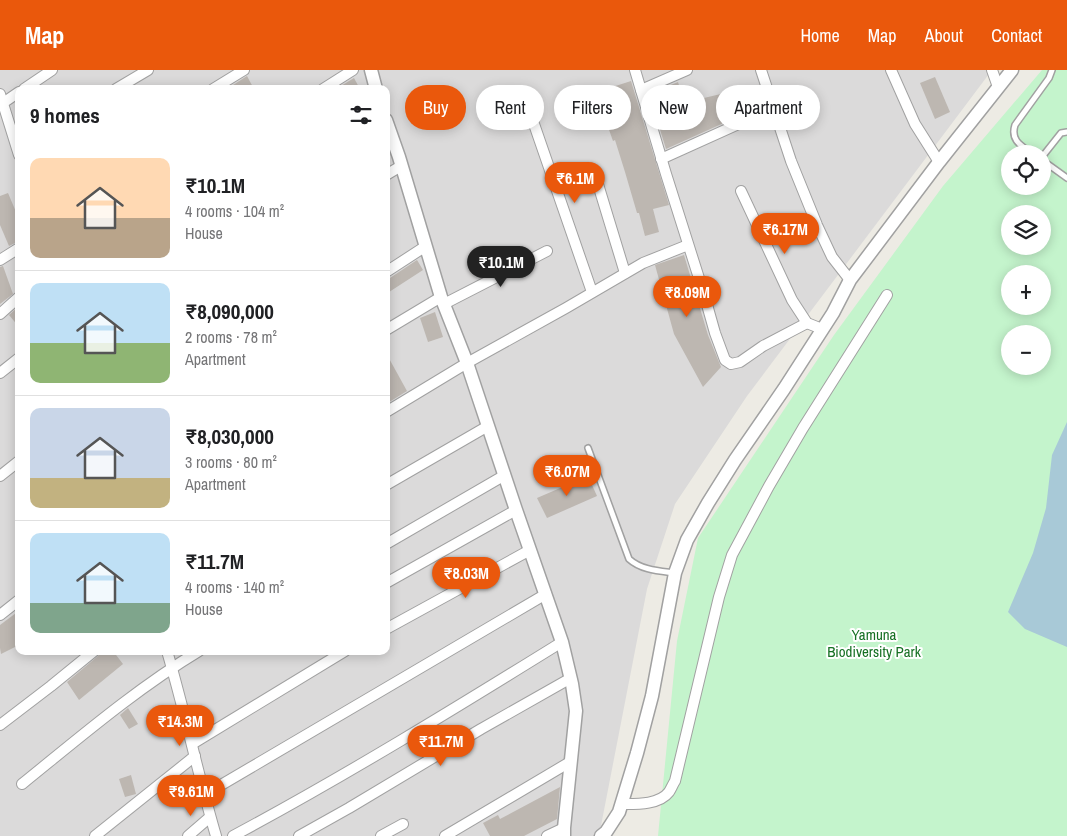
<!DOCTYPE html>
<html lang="en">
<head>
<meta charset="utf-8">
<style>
	body { margin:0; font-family:"Archivo Narrow",sans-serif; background:#f6f6f6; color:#202124; height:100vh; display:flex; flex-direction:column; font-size:19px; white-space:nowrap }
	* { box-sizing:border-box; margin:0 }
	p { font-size:16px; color:#757577 }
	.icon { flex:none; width:28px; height:28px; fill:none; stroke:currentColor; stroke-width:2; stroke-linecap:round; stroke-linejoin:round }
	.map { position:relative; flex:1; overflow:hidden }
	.side { position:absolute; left:15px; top:15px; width:375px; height:570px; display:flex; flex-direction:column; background:#fff; border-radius:10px; box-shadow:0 2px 12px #0003 }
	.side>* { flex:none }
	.banner { position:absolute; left:405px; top:15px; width:475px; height:45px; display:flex; gap:10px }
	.controls { position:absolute; left:1001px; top:75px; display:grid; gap:10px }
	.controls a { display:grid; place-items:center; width:50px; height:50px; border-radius:50%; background:#fff; box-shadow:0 2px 12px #0003; font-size:25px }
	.price { position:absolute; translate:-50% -42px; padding:0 11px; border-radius:18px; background:#ea580c; color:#fff; font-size:16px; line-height:32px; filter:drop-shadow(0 1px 2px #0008) }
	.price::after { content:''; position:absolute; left:50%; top:30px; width:15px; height:11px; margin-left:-8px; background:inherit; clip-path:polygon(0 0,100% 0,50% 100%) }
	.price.on { background:#222; color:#fff }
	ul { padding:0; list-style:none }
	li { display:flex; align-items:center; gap:15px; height:125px; padding:0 15px }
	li+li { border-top:1px solid #e0e0e0 }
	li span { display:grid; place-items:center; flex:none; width:140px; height:100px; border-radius:10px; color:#555 }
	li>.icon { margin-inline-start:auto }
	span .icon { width:60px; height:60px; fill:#fffc; stroke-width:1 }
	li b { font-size:21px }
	h2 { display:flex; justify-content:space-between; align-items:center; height:60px; padding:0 15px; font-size:21px }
	.tag { padding:0 18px; border-radius:22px; background:#fff; box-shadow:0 2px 12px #0003; font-size:18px; line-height:45px }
	.tag.on { background:#ea580c; color:#fff }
	header { display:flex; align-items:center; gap:30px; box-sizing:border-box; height:70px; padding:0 25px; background:#ea580c; color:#fff }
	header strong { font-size:24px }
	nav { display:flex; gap:28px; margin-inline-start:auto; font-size:18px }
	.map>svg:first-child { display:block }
</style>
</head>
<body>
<header>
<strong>Map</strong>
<nav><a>Home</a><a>Map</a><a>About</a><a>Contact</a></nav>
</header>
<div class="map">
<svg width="1067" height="766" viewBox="0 0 1067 766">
	<rect width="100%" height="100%" fill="#edebe4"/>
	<path fill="#dbdada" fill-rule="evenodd" d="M0 0H992L747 326 675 434 647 519 599 766H0ZM19 19H386V581H19Z"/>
	<path fill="#c4f4cc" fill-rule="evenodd" d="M1042 0H1067V766H658L677 571 698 468 834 265 943 116ZM1010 84H1042V116H1010ZM1010 144H1042V176H1010ZM1010 204H1042V236H1010ZM1010 264H1042V296H1010Z"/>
	<path fill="#a8c9d7" d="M1067 352V577L1025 559 1008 542 1033 483 1046 438 1052 385Z"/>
	<g fill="#bdb7b1">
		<path d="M247 6 254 19H227Z"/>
		<path d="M935 7 950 42 935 49 920 13Z"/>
		<path d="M354 8 360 19H336Z"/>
		<path d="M631 11 669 135 653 139 659 162 645 166 639 143H637L625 102 615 70 613 71 608 57H609L597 22Z"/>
		<path d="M678 12 685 35 704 28 729 22 737 47 666 79 649 24Z"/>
		<path d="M8 123 19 149V171L9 176 0 155V126Z"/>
		<path d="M684 185 708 265 721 297 703 317 674 264 655 195Z"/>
		<path d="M417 190 423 200 386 224V209L390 208Z"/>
		<path d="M3 196 13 224 0 234V197Z"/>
		<path d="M19 236V257L9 245Z"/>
		<path d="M435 242 443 267 428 272 420 248Z"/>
		<path d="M386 283 407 321 386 334Z"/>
		<path d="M588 406 597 426 547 448 537 428Z"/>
		<path d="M16 543 19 551V575L1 584 0 578V555Z"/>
		<path d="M101 581H113L123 594 79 630 67 612 98 586Z"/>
		<path d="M128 638 138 654 129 659 120 645Z"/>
		<path d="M131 705 136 724 125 727 119 709Z"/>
		<path d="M560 717 557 749 524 766H490L483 753 498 745 500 749Z"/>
	</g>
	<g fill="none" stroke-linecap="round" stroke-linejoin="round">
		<g stroke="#a1a1a1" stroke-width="8">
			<g id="service">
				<path d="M1033 84C1022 76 1010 71 1015 55L1049 8 1052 0"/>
				<path d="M1042 87 1061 63 1067 62"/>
				<path d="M1042 90 1067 108"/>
				<path d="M588 378 629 489C641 500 659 501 674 503"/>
			</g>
		</g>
		<g stroke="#a1a1a1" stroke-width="12">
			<g id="minor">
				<path d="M635 0 666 104 704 224 715 263 725 290 731 294 740 292 763 276 807 253"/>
				<path d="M761 0 791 91 817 155 832 187 850 210"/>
				<path d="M891 0 915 54 939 92"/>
				<path d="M992 0 998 17"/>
				<path d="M24 19 52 0"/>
				<path d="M116 19 148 0"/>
				<path d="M213 19 244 0"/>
				<path d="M323 19 353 0"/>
				<path d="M641 20 687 0"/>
				<path d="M0 24 19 85"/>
				<path d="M3 33 19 22"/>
				<path d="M534 54 592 222"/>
				<path d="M661 89 774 38"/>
				<path d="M386 105 401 96"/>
				<path d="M597 111 625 203"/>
				<path d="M741 121 792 230 807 253 822 259"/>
				<path d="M0 190 19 178"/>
				<path d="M386 202 426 176"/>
				<path d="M444 234 547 181"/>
				<path d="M0 244 19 227"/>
				<path d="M386 260 441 227"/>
				<path d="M0 303 19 288"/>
				<path d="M386 342 467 293 566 238 643 193 688 175"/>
				<path d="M0 406 19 391"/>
				<path d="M386 415 488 356"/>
				<path d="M386 474 505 405"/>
				<path d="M386 513 516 440"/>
				<path d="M0 545 19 530"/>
				<path d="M386 559 530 480"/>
				<path d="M167 581C185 642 198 705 216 766"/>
				<path d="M0 655 51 616 94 581"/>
				<path d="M192 674 345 581"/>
				<path d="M22 714C79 668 136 619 199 581"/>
				<path d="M204 725 546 524"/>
				<path d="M622 734C636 734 659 735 669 722 671 719 673 714 675 711L719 527 732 485 769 416 803 358 887 225"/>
				<path d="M95 766 195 686"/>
				<path d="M188 766 210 747"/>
				<path d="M233 766C345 706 454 639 562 572"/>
				<path d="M299 766 349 738 481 659 571 608"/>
				<path d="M381 766 403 754"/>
				<path d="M445 766 570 692"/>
				<path d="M547 766 564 758"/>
			</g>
		</g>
		<g stroke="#a1a1a1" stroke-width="15">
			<g id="tertiary">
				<path d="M371 0 376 19"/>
				<path d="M386 50 399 87 441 227 467 293 516 440 562 572 572 614 576 641 564 758V766"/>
				<path d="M601 766 606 762 619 742 637 683 652 626 675 503 687 470 708 433 735 390 784 319 833 243 850 210 939 92 1012 0"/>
			</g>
		</g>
		<use href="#service" stroke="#fff" stroke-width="5"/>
		<use href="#minor" stroke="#fff" stroke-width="10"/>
		<use href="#tertiary" stroke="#fff" stroke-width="12"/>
	</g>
	<g text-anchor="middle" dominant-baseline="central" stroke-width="4" stroke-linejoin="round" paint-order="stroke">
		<g font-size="15" fill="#167024" stroke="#fff">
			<text x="874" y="564">Yamuna<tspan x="874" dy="17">Biodiversity Park</tspan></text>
		</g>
	</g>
</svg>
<div class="controls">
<a><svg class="icon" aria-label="locate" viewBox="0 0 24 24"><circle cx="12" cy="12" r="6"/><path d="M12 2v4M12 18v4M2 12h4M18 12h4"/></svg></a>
<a><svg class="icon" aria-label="layers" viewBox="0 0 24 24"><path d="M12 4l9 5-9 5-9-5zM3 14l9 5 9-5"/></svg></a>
<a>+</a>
<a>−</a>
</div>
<b class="price" style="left:575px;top:134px">₹6.1M</b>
<b class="price" style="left:785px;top:185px">₹6.17M</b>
<b class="price on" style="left:501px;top:218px">₹10.1M</b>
<b class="price" style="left:687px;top:248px">₹8.09M</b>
<b class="price" style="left:567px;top:427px">₹6.07M</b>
<b class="price" style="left:466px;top:529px">₹8.03M</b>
<b class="price" style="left:180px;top:677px">₹14.3M</b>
<b class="price" style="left:441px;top:697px">₹11.7M</b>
<b class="price" style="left:191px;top:747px">₹9.61M</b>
<div class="banner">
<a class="tag on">Buy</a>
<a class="tag">Rent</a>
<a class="tag">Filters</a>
<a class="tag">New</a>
<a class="tag">Apartment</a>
</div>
<section class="side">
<h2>9 homes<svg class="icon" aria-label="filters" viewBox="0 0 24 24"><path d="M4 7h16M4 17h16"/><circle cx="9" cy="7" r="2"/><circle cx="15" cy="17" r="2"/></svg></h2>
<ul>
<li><span style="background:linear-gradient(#ffd9b3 60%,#b9a48a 0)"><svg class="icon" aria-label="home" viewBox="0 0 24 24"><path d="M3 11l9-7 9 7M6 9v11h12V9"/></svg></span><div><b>₹10.1M</b><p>4 rooms · 104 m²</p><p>House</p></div></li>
<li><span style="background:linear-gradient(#bfe0f5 60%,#8fb573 0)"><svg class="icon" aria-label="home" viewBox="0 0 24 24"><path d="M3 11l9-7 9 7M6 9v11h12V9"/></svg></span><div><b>₹8,090,000</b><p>2 rooms · 78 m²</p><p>Apartment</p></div></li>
<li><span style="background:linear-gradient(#c9d6e8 70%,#c2b280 0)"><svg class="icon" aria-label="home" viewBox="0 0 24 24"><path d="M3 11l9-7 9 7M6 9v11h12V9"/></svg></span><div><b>₹8,030,000</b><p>3 rooms · 80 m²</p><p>Apartment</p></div></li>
<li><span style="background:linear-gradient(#bfe0f5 70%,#7fa58c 0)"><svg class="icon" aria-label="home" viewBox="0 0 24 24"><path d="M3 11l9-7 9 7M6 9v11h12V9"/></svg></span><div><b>₹11.7M</b><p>4 rooms · 140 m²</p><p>House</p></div></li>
</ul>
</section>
</div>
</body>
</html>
